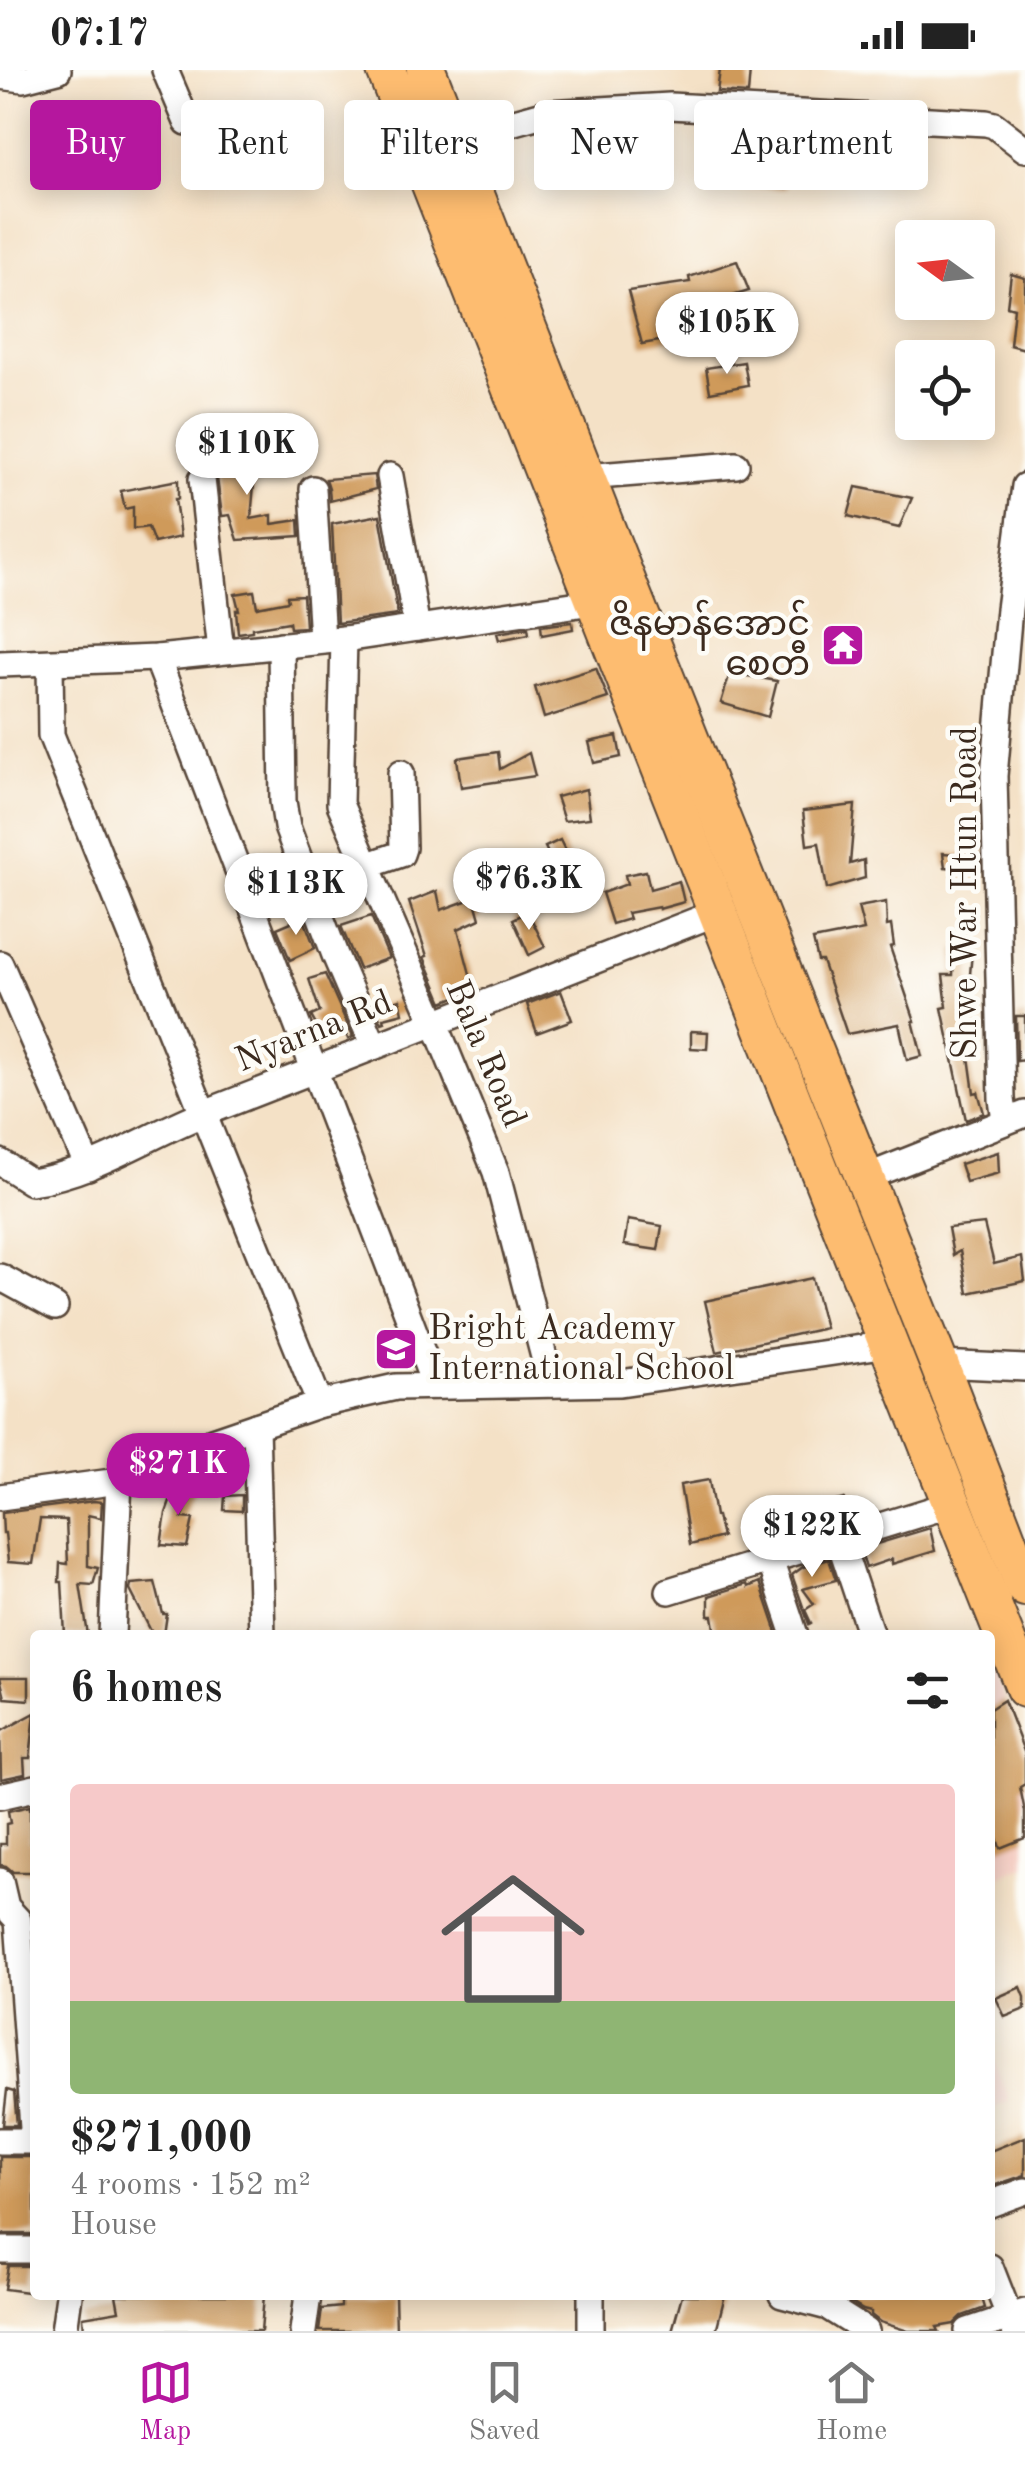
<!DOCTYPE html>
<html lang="en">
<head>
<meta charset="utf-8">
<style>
	body { margin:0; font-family:"Old Standard TT","Noto Sans Myanmar",serif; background:#f6f6f6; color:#222; height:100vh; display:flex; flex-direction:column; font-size:38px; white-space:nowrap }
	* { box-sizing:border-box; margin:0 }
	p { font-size:32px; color:#767676 }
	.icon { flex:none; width:55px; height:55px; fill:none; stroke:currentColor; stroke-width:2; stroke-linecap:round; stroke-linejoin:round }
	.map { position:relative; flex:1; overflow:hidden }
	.drawer { position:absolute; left:30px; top:1560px; width:965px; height:670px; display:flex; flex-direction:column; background:#fff; border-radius:10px; box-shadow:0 5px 25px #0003 }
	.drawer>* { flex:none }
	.hud { position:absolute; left:30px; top:30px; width:965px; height:90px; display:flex; gap:20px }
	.needle { width:65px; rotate:285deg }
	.buttons { position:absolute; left:895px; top:150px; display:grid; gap:20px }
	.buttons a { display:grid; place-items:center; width:100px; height:100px; border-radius:10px; background:#fff; box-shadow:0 5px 25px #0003; font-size:50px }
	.price { position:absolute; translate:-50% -85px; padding:0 22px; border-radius:35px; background:#fff; color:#222; font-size:32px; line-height:65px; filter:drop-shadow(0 2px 5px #0008) }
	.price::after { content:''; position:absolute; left:50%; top:60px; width:30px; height:22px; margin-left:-15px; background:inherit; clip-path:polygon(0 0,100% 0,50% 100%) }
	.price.current { background:#b5179e; color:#fff }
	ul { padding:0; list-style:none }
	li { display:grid; align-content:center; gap:20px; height:530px; padding:0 40px }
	li span { display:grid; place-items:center; height:310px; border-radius:10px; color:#555 }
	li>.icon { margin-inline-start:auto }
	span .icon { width:180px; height:180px; fill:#fffc; stroke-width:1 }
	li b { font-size:42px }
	h2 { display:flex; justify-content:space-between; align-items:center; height:120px; padding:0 40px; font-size:42px }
	.pill { padding:0 35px; border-radius:10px; background:#fff; box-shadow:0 5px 25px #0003; font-size:35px; line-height:90px }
	.pill.current { background:#b5179e; color:#fff }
	.status { display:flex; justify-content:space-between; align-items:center; height:70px; padding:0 50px; background:#fff; direction:ltr }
	.status svg { height:28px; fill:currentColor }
	.tab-bar { display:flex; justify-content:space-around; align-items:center; height:140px; border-top:2px solid #e0e0e0; background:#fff; font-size:28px; color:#767676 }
	.tab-bar a { display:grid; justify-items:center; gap:5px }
	.tab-bar .current { color:#b5179e }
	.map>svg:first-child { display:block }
</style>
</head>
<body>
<div class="status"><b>07:17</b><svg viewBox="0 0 49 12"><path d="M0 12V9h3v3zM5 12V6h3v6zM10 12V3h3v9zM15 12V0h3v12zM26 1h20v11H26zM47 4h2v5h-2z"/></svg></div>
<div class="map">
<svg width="1025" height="2261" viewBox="0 0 1025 2261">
	<rect width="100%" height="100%" fill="#fdfcf7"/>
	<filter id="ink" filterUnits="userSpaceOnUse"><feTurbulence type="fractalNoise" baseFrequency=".01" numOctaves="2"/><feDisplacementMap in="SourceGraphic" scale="20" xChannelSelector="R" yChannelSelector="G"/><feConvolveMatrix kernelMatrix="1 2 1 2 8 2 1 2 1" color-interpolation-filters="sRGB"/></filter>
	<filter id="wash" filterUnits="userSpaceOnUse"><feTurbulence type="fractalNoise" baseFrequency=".0048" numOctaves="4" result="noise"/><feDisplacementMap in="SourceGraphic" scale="40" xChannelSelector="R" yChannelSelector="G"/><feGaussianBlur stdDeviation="2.25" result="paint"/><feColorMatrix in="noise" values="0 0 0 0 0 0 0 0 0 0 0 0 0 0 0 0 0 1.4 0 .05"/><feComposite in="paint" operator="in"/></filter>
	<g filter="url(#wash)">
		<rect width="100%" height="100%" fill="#f4e1c6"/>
		<g fill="#f7d1c7">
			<path d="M990 1594 1025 1684V1796L990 1810Z"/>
			<path d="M990 1981 1009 2031 990 2039Z"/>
		</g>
		<g id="blocks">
			<g fill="#cf9a5a">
				<path d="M720 0H750L748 24 717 22Z"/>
				<path d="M745 56 790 59 786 119 747 117Z"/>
				<path d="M737 191 749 221 676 243 682 267 642 274 628 221 690 212 689 207Z"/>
				<path d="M1011 204 1025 208V279L1010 275 1014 238 1007 236Z"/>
				<path d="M744 292 748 315 710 322 706 298Z"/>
				<path d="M267 384 266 401 255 403 251 449 272 445V454L299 450 300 466 238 470 230 445 222 446 214 385H233V388Z"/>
				<path d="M374 405 376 419 330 431 329 418 326 409Z"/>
				<path d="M178 410V429H175L180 467 154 473 148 457 133 459V437L125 439 121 421Z"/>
				<path d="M856 417 912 428 899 458 848 446Z"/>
				<path d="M380 445 398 545 337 553 332 454Z"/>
				<path d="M254 521 257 537 288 531 287 526 303 525 305 557 290 558 289 552 252 558V561L238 563 236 540H239L235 524Z"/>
				<path d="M572 552 573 559 542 565 541 556Z"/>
				<path d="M528 558 529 564 499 570 497 563Z"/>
				<path d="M596 598 608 628 544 648 535 617Z"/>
				<path d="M730 603 777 611 768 647 721 633Z"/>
				<path d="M617 666 621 687 594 693 589 672Z"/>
				<path d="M498 682 500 699 529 683 535 706 461 717 457 688Z"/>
				<path d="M586 719 590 748 564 751 556 727Z"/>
				<path d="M855 735 850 794 864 790 865 808 827 819 819 773 807 775 803 741Z"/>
				<path d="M560 770 576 803 561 810 545 777Z"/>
				<path d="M943 783 980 786V800L945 797Z"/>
				<path d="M348 798 354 815 329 824 323 806Z"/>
				<path d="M646 801 650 819 679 811 684 832 659 839V837L627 843 629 849 612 854 602 823 627 814 625 805Z"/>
				<path d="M437 821 441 840 474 828 480 849 458 859 474 919 443 932 424 887 427 886 409 832Z"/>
				<path d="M886 832 887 856 891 855 894 876 890 877 915 951H913L922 986 907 990 899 954 847 964 822 891H818L813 870 864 860 858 837Z"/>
				<path d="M528 842 545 877 529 885 513 849Z"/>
				<path d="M371 846 389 888 359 899 341 856Z"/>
				<path d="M303 847 315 878 290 890 277 858Z"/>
				<path d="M954 879 972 882 967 938 975 971 967 972 974 1023 978 1022 984 1043 966 1050 942 938 947 937 943 905H953Z"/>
				<path d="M325 904 353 967 348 969 343 956 321 964 311 946 320 942 309 909Z"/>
				<path d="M561 921 572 950 537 963 527 934Z"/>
				<path d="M400 929 403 943 384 948 385 952 382 953 375 937Z"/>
				<path d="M1016 946H1025V990L1017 991Z"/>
				<path d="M691 961 708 962 707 979 691 978Z"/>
				<path d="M998 1082 999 1103 966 1112 960 1094Z"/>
				<path d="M628 1150 662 1156 658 1180 624 1175Z"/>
				<path d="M984 1154 994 1194 1022 1187 1025 1211 968 1223 960 1181 953 1185 948 1158Z"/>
				<path d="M812 1208 825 1258 717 1282 705 1231Z"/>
				<path d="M709 1410 715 1446H717L722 1467 690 1475 680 1415Z"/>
				<path d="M177 1412 196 1417 182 1448 193 1449 187 1477 161 1475 166 1443Z"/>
				<path d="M242 1425V1441L224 1440 225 1426Z"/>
				<path d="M844 1429 846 1450 830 1455 828 1433Z"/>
				<path d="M94 1431 102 1432 101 1448 88 1445V1496L98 1498 93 1515 80 1514 88 1565H65L62 1512H59L60 1493 68 1494 66 1450 40 1449 33 1494 8 1492 5 1463H3L2 1443Z"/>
				<path d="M930 1458 935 1481 892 1494V1489L866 1498 860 1479Z"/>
				<path d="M829 1489 836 1510 803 1519 814 1534 805 1540 811 1553 809 1554 792 1505 803 1497Z"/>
				<path d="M155 1512 163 1544H167L164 1565H153L130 1520 131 1514Z"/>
				<path d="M760 1512 778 1565H716L713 1546H709V1526L747 1514 748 1517Z"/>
				<path d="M0 1607H29V1630L5 1628Z"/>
				<path d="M1004 1630 1025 1684V1714L1020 1717 1025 1742V1768L1000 1778 990 1745V1639Z"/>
				<path d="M35 1643 30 1688H24L25 1704 1 1709 0 1662Z"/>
				<path d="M30 1736V1772L35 1771V1802H13L6 1796 0 1795V1774H6V1754L10 1753 8 1741Z"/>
				<path d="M1021 1917 1025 1927V1939L1005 1947 996 1928Z"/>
				<path d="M7 2020 14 2022 17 2055H3Z"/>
				<path d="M1025 2067V2105L990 2117V2081Z"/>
				<rect x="0" y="2087" width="35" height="77"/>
				<path d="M8 2196H35V2223L4 2219Z"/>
				<path d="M116 2225H264L261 2261H84L83 2247 119 2241Z"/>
				<path d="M341 2225H395L396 2261H319L322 2239 341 2237Z"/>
				<path d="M682 2225H725L716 2261H672Z"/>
				<path d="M839 2225H981L985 2238 962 2246 954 2254 937 2257 939 2261H908L880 2252 871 2245V2242L863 2240Z"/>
			</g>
		</g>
	</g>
	<g filter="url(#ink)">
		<use href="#blocks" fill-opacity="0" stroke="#574537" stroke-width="2.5"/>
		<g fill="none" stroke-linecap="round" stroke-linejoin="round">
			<g stroke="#574537" stroke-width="30">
				<g id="minor">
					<path d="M165 0 187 52"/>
					<path d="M0 6 23 9 58 0"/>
					<path d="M453 69 547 43 670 36 986 53 994 55 1025 79"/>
					<path d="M390 406 417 558"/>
					<path d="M585 407 736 395"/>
					<path d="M202 409 221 581"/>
					<path d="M313 419 322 570"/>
					<path d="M344 569 340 734 434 951 496 1102 551 1314"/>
					<path d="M281 575 283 731 287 757 335 885 374 976"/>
					<path d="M157 588 435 1316"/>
					<path d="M0 594 157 588 344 569 606 530"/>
					<path d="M50 594 51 665 320 1334"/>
					<path d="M366 796 401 784 403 778 401 703"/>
					<path d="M0 894 88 1097"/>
					<path d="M1005 1051 1002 1029 994 706 1009 539 1025 416"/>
					<path d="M0 1092 31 1112C94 1103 148 1065 207 1042 376 975 546 909 716 843"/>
					<path d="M864 1108 1025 1044"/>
					<path d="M0 1207 55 1237"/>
					<path d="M939 1294 1025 1298"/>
					<path d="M256 1356 262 1565"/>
					<path d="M0 1427 119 1411 212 1371 320 1334 396 1317 620 1313 889 1274"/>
					<path d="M839 1469 871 1565"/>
					<path d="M770 1490 795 1565"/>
					<path d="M669 1521 952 1434"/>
					<path d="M112 1565 119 1411"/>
					<path d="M0 1726 35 1718"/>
					<path d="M0 1811 6 1837 18 1850 34 2071"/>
					<path d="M0 2071H35"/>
					<path d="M990 2134 1025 2121"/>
					<path d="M0 2180H35"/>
					<path d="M990 2197 1015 2261"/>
					<path d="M782 2225 828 2237 866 2261"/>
					<path d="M64 2261 69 2225"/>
					<path d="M303 2261 308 2225"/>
					<path d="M591 2261V2225"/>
					<path d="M968 2261 1025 2242"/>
				</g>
			</g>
			<g stroke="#574537" stroke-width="42">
				<g id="highway">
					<path d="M386 0C596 540 811 1079 1025 1618"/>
					<path d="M426 0 631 523 939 1294 1025 1517"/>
				</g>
			</g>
			<use href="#minor" stroke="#fff" stroke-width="25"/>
			<use href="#highway" stroke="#fdbc70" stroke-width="38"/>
		</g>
	</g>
	<defs>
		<g id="temple-square" transform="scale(2.25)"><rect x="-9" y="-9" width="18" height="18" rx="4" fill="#b5179e" stroke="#fdfcf7"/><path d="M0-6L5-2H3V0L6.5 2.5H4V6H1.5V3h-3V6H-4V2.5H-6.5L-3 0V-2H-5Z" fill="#fff"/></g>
		<g id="school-square" transform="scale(2.25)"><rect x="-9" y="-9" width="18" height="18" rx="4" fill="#b5179e" stroke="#fdfcf7"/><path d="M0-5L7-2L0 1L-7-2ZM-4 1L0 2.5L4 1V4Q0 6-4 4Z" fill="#fff"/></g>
	</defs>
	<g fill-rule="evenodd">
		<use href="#temple-square" x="843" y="575"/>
		<use href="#school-square" x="396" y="1279"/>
	</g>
	<g text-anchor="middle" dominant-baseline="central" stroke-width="9" stroke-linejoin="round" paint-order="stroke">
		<g font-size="35" fill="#3b2a1e" stroke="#fdfcf7" text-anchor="end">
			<text x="810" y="555">ဇိနမာန်အောင်<tspan x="810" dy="40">စေတီ</tspan></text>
			<text x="428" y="1259" text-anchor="start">Bright Academy<tspan x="428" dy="40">International School</tspan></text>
		</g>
		<g font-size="35" fill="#3b2a1e" stroke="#fdfcf7">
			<text transform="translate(966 823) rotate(-90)">Shwe War Htun Road</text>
			<text transform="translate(314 962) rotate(-22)">Nyarna Rd</text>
			<text transform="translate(485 984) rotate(67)">Bala Road</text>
		</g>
	</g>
</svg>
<div class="buttons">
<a><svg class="needle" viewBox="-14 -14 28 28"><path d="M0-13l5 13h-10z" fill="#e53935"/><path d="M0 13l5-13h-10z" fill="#767676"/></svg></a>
<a><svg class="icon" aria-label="locate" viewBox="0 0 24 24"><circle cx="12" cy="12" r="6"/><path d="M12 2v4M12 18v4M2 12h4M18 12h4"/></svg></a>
</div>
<b class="price" style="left:727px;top:307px">$105K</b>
<b class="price" style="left:247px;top:428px">$110K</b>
<b class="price" style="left:529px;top:863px">$76.3K</b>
<b class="price" style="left:296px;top:868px">$113K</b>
<b class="price current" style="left:178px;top:1448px">$271K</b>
<b class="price" style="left:812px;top:1510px">$122K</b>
<div class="hud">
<a class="pill current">Buy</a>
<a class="pill">Rent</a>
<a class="pill">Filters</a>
<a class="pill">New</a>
<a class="pill">Apartment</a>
</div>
<section class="drawer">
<h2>6 homes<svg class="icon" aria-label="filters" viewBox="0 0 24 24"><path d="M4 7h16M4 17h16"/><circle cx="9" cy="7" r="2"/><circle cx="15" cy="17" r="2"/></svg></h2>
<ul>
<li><span style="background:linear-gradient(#f6c9c9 70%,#8fb573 0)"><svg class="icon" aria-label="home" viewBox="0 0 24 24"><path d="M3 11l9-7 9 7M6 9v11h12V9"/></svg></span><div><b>$271,000</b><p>4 rooms · 152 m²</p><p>House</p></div></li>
</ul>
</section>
</div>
<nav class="tab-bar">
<a class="current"><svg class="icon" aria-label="map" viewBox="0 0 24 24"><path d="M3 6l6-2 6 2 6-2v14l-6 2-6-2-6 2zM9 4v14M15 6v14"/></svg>Map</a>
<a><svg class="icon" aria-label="saved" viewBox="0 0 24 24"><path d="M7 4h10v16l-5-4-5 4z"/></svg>Saved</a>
<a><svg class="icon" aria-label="home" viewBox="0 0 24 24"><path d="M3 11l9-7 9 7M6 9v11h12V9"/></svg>Home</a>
</nav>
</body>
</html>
